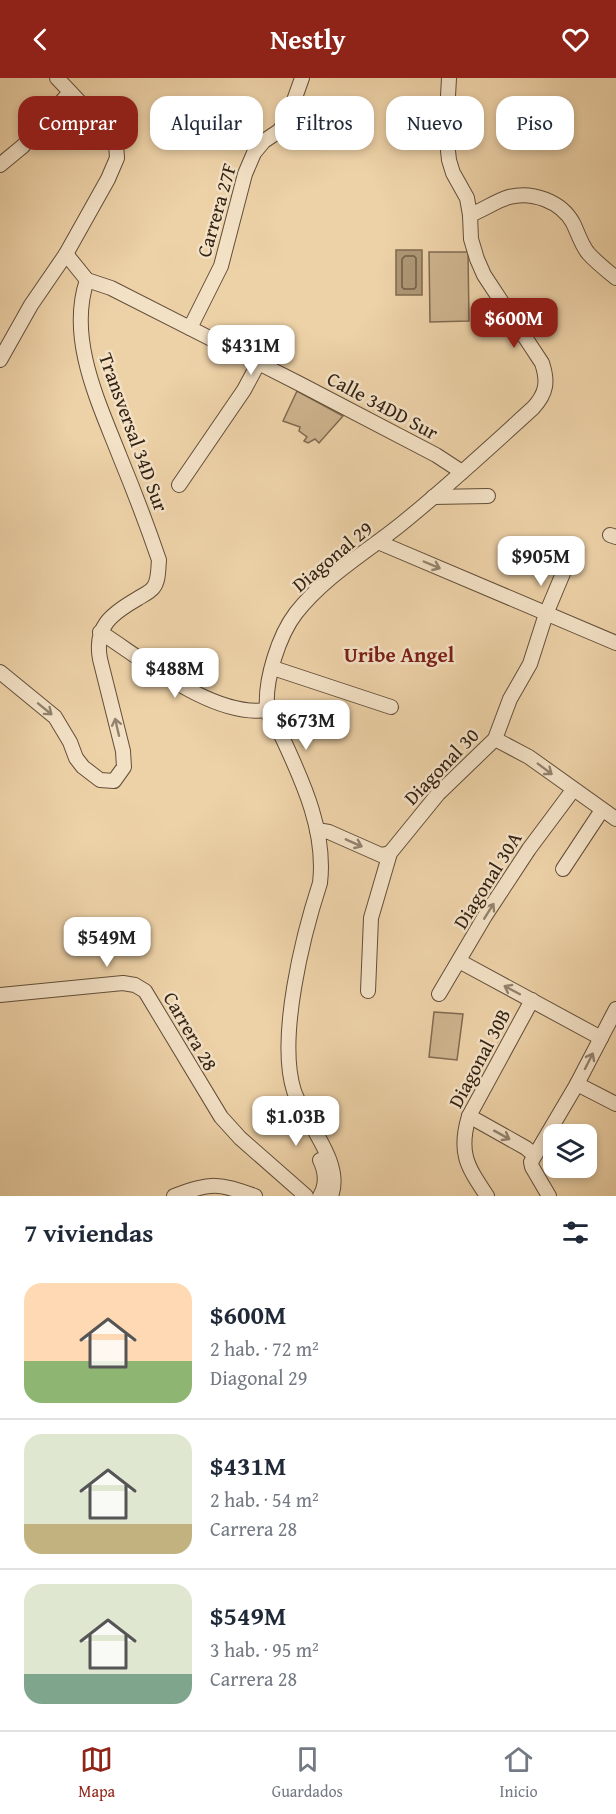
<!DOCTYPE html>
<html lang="es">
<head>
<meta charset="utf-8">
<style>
	body { margin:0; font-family:"Gentium Book Plus",serif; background:#f2f2f3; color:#1f2937; height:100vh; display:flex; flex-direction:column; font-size:22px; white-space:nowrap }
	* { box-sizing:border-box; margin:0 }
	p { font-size:20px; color:#747a83 }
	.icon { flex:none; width:33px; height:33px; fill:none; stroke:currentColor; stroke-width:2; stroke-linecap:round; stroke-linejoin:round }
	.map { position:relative; height:1118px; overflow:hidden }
	.panel { display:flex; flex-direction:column; background:#fff; flex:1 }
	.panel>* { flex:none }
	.hud { position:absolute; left:18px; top:18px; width:580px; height:54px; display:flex; gap:12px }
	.fabs { position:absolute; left:543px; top:1046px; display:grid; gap:12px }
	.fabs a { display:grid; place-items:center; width:54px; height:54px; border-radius:12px; background:#fff; box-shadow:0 3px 9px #0003; font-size:30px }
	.price { position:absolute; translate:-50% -51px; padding:0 14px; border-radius:12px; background:#fff; color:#222; font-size:20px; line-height:39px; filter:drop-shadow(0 2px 3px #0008) }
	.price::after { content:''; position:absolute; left:50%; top:36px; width:18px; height:14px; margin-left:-9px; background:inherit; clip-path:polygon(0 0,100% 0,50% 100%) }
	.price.on { background:#8f2418; color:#fff }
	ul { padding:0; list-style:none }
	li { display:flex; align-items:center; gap:18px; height:150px; padding:0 24px }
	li+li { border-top:2px solid #e0e1e3 }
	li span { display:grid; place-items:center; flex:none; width:168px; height:120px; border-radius:18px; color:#555 }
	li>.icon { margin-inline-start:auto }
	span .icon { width:72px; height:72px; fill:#fffc; stroke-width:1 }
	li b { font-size:26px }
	h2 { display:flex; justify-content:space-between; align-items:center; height:72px; padding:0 24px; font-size:26px }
	.tag { padding:0 21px; border-radius:18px; background:#fff; box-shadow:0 3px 9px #0003; font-size:21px; line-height:54px }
	.tag.on { background:#8f2418; color:#fff }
	header { display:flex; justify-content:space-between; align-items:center; height:78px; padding:0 24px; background:#8f2418; color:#fff; font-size:27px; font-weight:600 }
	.tab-bar { display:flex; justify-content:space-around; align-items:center; height:84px; border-top:2px solid #e0e1e3; background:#fff; font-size:16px; color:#747a83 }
	.tab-bar a { display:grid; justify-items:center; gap:3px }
	.tab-bar .on { color:#8f2418 }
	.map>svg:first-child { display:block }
</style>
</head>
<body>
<header><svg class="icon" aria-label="back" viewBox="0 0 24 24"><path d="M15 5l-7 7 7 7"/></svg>Nestly<svg class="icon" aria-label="heart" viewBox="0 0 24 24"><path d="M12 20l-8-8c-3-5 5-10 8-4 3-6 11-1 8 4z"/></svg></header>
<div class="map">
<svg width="616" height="1118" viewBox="0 0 616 1118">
	<rect width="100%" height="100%" fill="#edd1a7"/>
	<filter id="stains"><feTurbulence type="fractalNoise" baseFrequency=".00333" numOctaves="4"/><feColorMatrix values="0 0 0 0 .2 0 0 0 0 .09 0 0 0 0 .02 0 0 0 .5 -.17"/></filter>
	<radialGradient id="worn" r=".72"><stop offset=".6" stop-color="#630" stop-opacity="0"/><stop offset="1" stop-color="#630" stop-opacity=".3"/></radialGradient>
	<g fill="#cdb38e" stroke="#806a51" stroke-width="1.5">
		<path d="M429 174H468L469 243 430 244Z"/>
		<path d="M297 313 343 338 319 365 315 361 308 365 304 363 307 359 299 353 300 349 283 343Z"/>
		<path d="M434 934 463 936 457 982 429 979Z"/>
	</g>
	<rect fill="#ae9675" stroke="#7d684e" stroke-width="1.5" x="396" y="172" width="26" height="45"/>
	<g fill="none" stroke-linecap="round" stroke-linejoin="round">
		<path stroke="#705c44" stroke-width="1.5" d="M405 178H414L416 180V209L414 211H404L402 209V181Z"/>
		<g stroke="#624e39" stroke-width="16">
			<g id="minor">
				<path d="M0 87 23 68 70 14"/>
				<path d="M470 137C483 132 496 123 509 119 532 113 561 123 573 145 578 155 581 166 588 175 596 184 606 192 616 200"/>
				<path d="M66 176 87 202 111 210 300 306 436 377 462 394"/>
				<path d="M190 250 221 188 245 96 254 75 264 63 279 53 287 42 302 0"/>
				<path d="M0 282 31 227 66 176 108 101 117 80 116 66 108 54 57 0"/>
				<path d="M179 407 244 312 259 284"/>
				<path d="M433 419 488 418"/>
				<path d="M610 457 616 459"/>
				<path d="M378 464 616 565"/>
				<path d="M100 554C144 582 213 640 267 632"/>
				<path d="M273 590 391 629"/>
				<path d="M0 594 55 639 70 664 76 680 83 689 100 702 114 703 124 689 123 673 100 581C94 549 111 536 137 521 141 518 149 515 153 510 159 503 158 491 159 482 147 447 134 413 120 379 99 325 67 261 87 202"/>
				<path d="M495 661 529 679 616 741"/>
				<path d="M317 752 329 754 381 777 390 775"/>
				<path d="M563 791 602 732"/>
				<path d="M459 883 601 960"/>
				<path d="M368 913 371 840 390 775 438 716 495 661 510 621 530 586 546 536 564 493"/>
				<path d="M439 916 485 838 529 771 573 712"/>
				<path d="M0 917 123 905 135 907 145 913 221 1039 240 1060 306 1118"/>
				<path d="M577 1006 616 1026"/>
				<path d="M469 1038 526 1070 534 1077"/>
				<path d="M174 1118C212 1104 218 1105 255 1118"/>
				<path d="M320 1118C327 1106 326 1094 320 1082"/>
				<path d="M331 1118C344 1084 305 1045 294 1013 277 960 303 857 320 805 326 755 304 706 283 661 279 652 267 639 267 629 265 601 279 557 296 535 324 499 365 475 400 447 446 410 490 369 533 330 547 315 548 303 542 285L484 197 477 181 471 161 470 137 467 120 453 95 449 82 446 54 449 0"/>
				<path d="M487 1118C467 1088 458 1075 469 1038L532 922"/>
				<path d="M549 1118 532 1089 531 1084 577 1006 616 931"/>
			</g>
		</g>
		<use href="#minor" stroke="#f3e1c6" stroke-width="14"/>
	</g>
	<defs><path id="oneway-shaft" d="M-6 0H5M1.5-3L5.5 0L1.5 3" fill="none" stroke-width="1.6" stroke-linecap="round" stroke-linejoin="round" transform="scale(1.5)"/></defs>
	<g stroke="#93826d">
		<use href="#oneway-shaft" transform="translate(432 487) rotate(23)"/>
		<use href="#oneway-shaft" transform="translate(45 631) rotate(39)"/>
		<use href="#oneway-shaft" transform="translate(117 649) rotate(-103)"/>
		<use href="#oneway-shaft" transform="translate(545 691) rotate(37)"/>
		<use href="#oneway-shaft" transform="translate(354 765) rotate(24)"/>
		<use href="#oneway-shaft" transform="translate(489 833) rotate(-58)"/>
		<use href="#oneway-shaft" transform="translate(512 912) rotate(-152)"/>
		<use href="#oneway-shaft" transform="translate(589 983) rotate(-63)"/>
		<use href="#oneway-shaft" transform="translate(502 1057) rotate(29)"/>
	</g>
	<g text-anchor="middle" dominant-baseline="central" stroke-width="5" stroke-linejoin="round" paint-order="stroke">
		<g font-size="20" fill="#332214" stroke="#f3e1c6">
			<text transform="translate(216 132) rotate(-74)">Carrera 27F</text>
			<text transform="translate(383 327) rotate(28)">Calle 34DD Sur</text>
			<text transform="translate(134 354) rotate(70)">Transversal 34D Sur</text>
			<text transform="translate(332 478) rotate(-40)">Diagonal 29</text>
			<text transform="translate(441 688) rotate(-46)">Diagonal 30</text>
			<text transform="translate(487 802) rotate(-58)">Diagonal 30A</text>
			<text transform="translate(191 953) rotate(60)">Carrera 28</text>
			<text transform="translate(479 980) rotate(-62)">Diagonal 30B</text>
		</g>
		<g font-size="21" font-weight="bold" fill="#7a1f14" stroke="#f3e1c6">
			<text x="399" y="576">Uribe Angel</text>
		</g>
	</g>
	<rect width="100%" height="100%" filter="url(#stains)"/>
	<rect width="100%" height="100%" fill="url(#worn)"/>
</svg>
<div class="fabs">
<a><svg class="icon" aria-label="layers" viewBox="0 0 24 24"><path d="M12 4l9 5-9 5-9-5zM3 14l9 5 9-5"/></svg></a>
</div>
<b class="price on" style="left:514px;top:271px">$600M</b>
<b class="price" style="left:251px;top:298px">$431M</b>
<b class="price" style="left:541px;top:509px">$905M</b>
<b class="price" style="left:175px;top:621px">$488M</b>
<b class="price" style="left:306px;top:673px">$673M</b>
<b class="price" style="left:107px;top:890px">$549M</b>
<b class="price" style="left:296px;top:1069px">$1.03B</b>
<div class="hud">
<a class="tag on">Comprar</a>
<a class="tag">Alquilar</a>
<a class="tag">Filtros</a>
<a class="tag">Nuevo</a>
<a class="tag">Piso</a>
</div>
</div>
<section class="panel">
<h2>7 viviendas<svg class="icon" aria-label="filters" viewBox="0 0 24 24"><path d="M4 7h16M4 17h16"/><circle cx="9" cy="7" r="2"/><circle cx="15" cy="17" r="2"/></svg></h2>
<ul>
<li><span style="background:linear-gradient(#ffd9b3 65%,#8fb573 0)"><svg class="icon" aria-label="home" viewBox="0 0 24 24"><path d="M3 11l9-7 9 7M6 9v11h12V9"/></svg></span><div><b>$600M</b><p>2 hab. · 72 m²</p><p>Diagonal 29</p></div></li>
<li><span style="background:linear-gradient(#dfe7d0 75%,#c2b280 0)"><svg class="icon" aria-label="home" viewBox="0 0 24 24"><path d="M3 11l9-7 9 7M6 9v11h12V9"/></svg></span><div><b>$431M</b><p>2 hab. · 54 m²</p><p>Carrera 28</p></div></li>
<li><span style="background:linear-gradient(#dfe7d0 75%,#7fa58c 0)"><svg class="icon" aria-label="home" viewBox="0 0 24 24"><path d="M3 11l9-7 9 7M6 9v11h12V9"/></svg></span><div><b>$549M</b><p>3 hab. · 95 m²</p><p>Carrera 28</p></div></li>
</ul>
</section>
<nav class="tab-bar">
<a class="on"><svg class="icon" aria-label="map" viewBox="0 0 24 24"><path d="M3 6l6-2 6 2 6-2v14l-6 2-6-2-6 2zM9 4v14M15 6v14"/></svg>Mapa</a>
<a><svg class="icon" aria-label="saved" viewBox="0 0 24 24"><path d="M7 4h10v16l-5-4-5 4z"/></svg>Guardados</a>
<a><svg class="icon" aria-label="home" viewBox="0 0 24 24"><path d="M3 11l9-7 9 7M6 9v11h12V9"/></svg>Inicio</a>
</nav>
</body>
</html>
